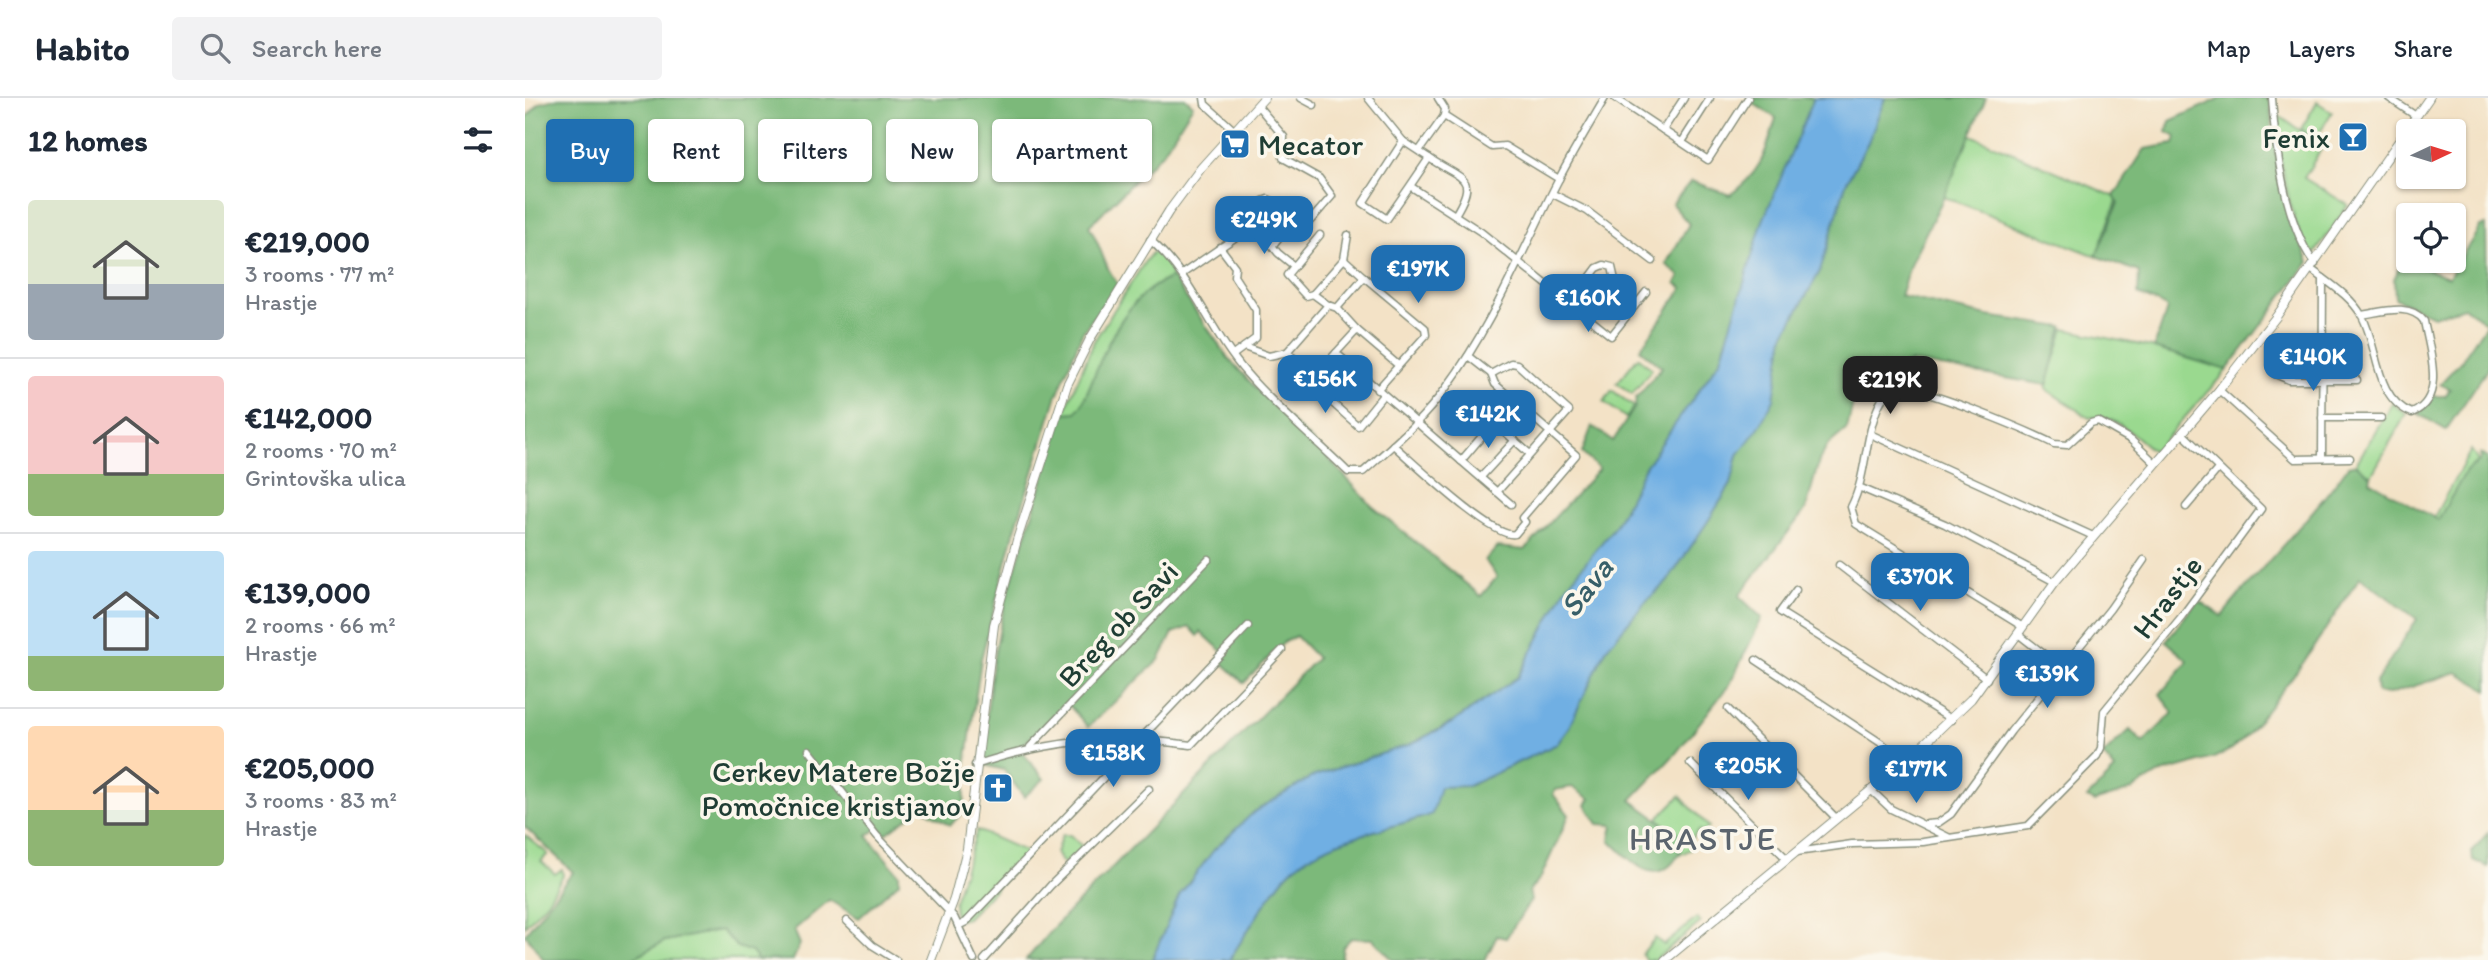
<!DOCTYPE html>
<html lang="en">
<head>
<meta charset="utf-8">
<style>
	body { margin:0; font-family:Itim,sans-serif; background:#f2f2f3; color:#1f2937; height:100vh; display:flex; flex-direction:column; font-size:26px; white-space:nowrap }
	* { box-sizing:border-box; margin:0 }
	p { font-size:23px; color:#747a83 }
	.icon { flex:none; width:38px; height:38px; fill:none; stroke:currentColor; stroke-width:2; stroke-linecap:round; stroke-linejoin:round }
	.map { position:relative; flex:1; overflow:hidden }
	.drawer { display:flex; flex-direction:column; background:#fff; width:525px }
	.drawer>* { flex:none }
	.top-card { position:absolute; left:21px; top:21px; width:665px; height:63px; display:flex; gap:14px }
	.needle { width:46px; rotate:86deg }
	.fabs { position:absolute; left:1871px; top:21px; display:grid; gap:14px }
	.fabs a { display:grid; place-items:center; width:70px; height:70px; border-radius:7px; background:#fff; box-shadow:0 2px 5px #0004; font-size:35px }
	.price { position:absolute; translate:-50% -60px; padding:0 16px; border-radius:14px; background:#1f6fb2; color:#fff; font-size:23px; line-height:46px; filter:drop-shadow(0 2px 4px #0008) }
	.price::after { content:''; position:absolute; left:50%; top:42px; width:21px; height:16px; margin-left:-10px; background:inherit; clip-path:polygon(0 0,100% 0,50% 100%) }
	.price.on { background:#222; color:#fff }
	ul { padding:0; list-style:none }
	li { display:flex; align-items:center; gap:21px; height:175px; padding:0 28px }
	li+li { border-top:2px solid #e0e1e3 }
	li span { display:grid; place-items:center; flex:none; width:196px; height:140px; border-radius:7px; color:#555 }
	li>.icon { margin-inline-start:auto }
	span .icon { width:84px; height:84px; fill:#fffc; stroke-width:1 }
	li b { font-size:30px }
	h2 { display:flex; justify-content:space-between; align-items:center; height:84px; padding:0 28px; font-size:30px }
	.tag { padding:0 24px; border-radius:7px; background:#fff; box-shadow:0 2px 5px #0004; font-size:24px; line-height:63px }
	.tag.on { background:#1f6fb2; color:#fff }
	header { display:flex; align-items:center; gap:42px; box-sizing:border-box; height:98px; padding:0 35px; background:#fff; border-bottom:2px solid #e0e1e3 }
	header strong { font-size:33px }
	nav { display:flex; gap:38px; margin-inline-start:auto; font-size:24px }
	.search { width:490px; height:63px; background:#f2f2f3; display:flex; align-items:center; gap:18px; box-sizing:border-box; padding:0 24px; border-radius:7px; color:#747a83; font-size:26px }
	main { display:flex; flex:1; min-height:0 }
	.map>svg:first-child { display:block }
</style>
</head>
<body>
<header>
<strong>Habito</strong>
<div class="search"><svg class="icon" aria-label="search" viewBox="0 0 24 24"><circle cx="10" cy="10" r="6"/><path d="M15 15l6 6"/></svg>Search here</div>
<nav><a>Map</a><a>Layers</a><a>Share</a></nav>
</header>
<main>
<section class="drawer">
<h2>12 homes<svg class="icon" aria-label="filters" viewBox="0 0 24 24"><path d="M4 7h16M4 17h16"/><circle cx="9" cy="7" r="2"/><circle cx="15" cy="17" r="2"/></svg></h2>
<ul>
<li><span style="background:linear-gradient(#dfe7d0 60%,#9aa5b1 0)"><svg class="icon" aria-label="home" viewBox="0 0 24 24"><path d="M3 11l9-7 9 7M6 9v11h12V9"/></svg></span><div><b>€219,000</b><p>3 rooms · 77 m²</p><p>Hrastje</p></div></li>
<li><span style="background:linear-gradient(#f6c9c9 70%,#8fb573 0)"><svg class="icon" aria-label="home" viewBox="0 0 24 24"><path d="M3 11l9-7 9 7M6 9v11h12V9"/></svg></span><div><b>€142,000</b><p>2 rooms · 70 m²</p><p>Grintovška ulica</p></div></li>
<li><span style="background:linear-gradient(#bfe0f5 75%,#8fb573 0)"><svg class="icon" aria-label="home" viewBox="0 0 24 24"><path d="M3 11l9-7 9 7M6 9v11h12V9"/></svg></span><div><b>€139,000</b><p>2 rooms · 66 m²</p><p>Hrastje</p></div></li>
<li><span style="background:linear-gradient(#ffd9b3 60%,#8fb573 0)"><svg class="icon" aria-label="home" viewBox="0 0 24 24"><path d="M3 11l9-7 9 7M6 9v11h12V9"/></svg></span><div><b>€205,000</b><p>3 rooms · 83 m²</p><p>Hrastje</p></div></li>
</ul>
</section>
<div class="map">
<svg width="1963" height="862" viewBox="0 0 1963 862">
	<rect width="100%" height="100%" fill="#fbf7ec"/>
	<filter id="ink" filterUnits="userSpaceOnUse"><feTurbulence type="fractalNoise" baseFrequency=".0143" numOctaves="2"/><feDisplacementMap in="SourceGraphic" scale="14" xChannelSelector="R" yChannelSelector="G"/><feConvolveMatrix kernelMatrix="1 2 1 2 8 2 1 2 1" color-interpolation-filters="sRGB"/></filter>
	<filter id="wash" filterUnits="userSpaceOnUse"><feTurbulence type="fractalNoise" baseFrequency=".00686" numOctaves="4" result="noise"/><feDisplacementMap in="SourceGraphic" scale="28" xChannelSelector="R" yChannelSelector="G"/><feGaussianBlur stdDeviation="1.57" result="paint"/><feColorMatrix in="noise" values="0 0 0 0 0 0 0 0 0 0 0 0 0 0 0 0 0 1.4 0 .05"/><feComposite in="paint" operator="in"/></filter>
	<g filter="url(#wash)">
		<rect width="100%" height="100%" fill="#f3e2c6"/>
		<g fill="#9ad98f" stroke="#5c8b62" stroke-width="2">
			<path d="M1792 4 1807 14 1791 40 1776 31Z"/>
			<path d="M1751 16 1798 48 1779 80 1823 107 1788 158C1766 136 1752 48 1751 16Z"/>
			<path d="M1444 36 1593 100 1571 158 1419 99Z"/>
			<path d="M634 154 642 163 647 179C593 201 579 258 557 306L551 315H539L569 243 621 162 627 155Z"/>
			<path d="M1539 231 1626 249 1702 272 1629 354C1610 338 1590 315 1564 320L1521 291Z"/>
			<path d="M1113 259 1127 271 1107 296 1092 285Z"/>
			<path d="M1087 292 1109 309 1101 320 1079 304Z"/>
			<path d="M1867 305 1881 316 1846 378 1831 366Z"/>
			<path d="M1946 352 1953 363 1941 373 1913 422 1909 419Z"/>
			<path d="M1155 698 1184 729 1179 734 1174 732 1163 744 1168 750 1155 757 1157 745 1133 720Z"/>
			<path d="M452 732 504 755 442 820 435 822 430 817 429 804Z"/>
			<path d="M0 737 23 756 16 763 30 776 37 771 38 778 22 804 0 828Z"/>
			<path d="M537 737H545L560 751 547 765 536 764 531 755Z"/>
			<path d="M1172 820 1176 824 1130 862H1121L1117 856 1130 840 1139 847Z"/>
			<path d="M196 832 212 849 227 854 233 862H104L140 843Z"/>
		</g>
		<g fill="#7bb97a" stroke="#4d7b57" stroke-width="2">
			<path d="M34 0H660L668 7 638 54 564 128C578 151 577 166 593 186L557 235 531 300 489 435 456 561 441 667 439 714 425 727 396 710 361 736 353 730 342 738 374 776V784L334 820 304 802 269 832 275 846 268 862H233L227 854 212 849 196 832 140 843 104 862H19L0 836 48 774 0 729V21L15 5Z"/>
			<path d="M1228 0H1289L1237 126 1196 261 1120 369 1091 427 1042 488 993 579 926 625 886 646 787 679 729 714 689 752 654 798 627 862H501L528 830 792 560 771 538 759 544 719 585 693 561 699 555 676 534 673 538 665 529 648 535 634 562 563 629 543 606 494 650 519 681 499 699 479 672 456 666 468 564 480 504 539 315 551 314 557 306C579 258 593 201 647 179L704 261 728 287 793 349 847 408 956 498 972 479 960 462 973 449 1000 452 1074 371 1057 355 1067 328 1088 343 1110 309 1111 300 1137 269 1115 251 1158 190 1151 185 1155 178 1141 166 1164 126 1147 106 1166 83 1205 97C1237 73 1240 57 1251 20L1226 4Z"/>
			<path d="M1360 0H1461L1419 99 1386 164 1375 198 1462 218 1538 229 1522 287 1387 264 1369 270 1354 292 1344 285 1330 297 1322 331 1303 347 1294 363 1281 411 1214 498 1237 520 1205 586 1151 655 1106 702 1156 738C1160 757 1140 782 1119 771 1107 766 1095 751 1085 742L1088 727 1073 726 1061 707 1065 701 1047 689 1030 692 1028 696 1044 717 1041 724 1016 779 1004 793 1006 802 981 840 972 838 960 862H868L848 841 826 840 818 849 816 862H704C723 834 740 801 762 776 797 739 861 733 907 716L914 689 944 688 1032 646 1043 631 1081 551 1120 504 1142 484 1183 423 1206 386 1213 357 1249 301 1259 237 1295 173 1321 85 1343 44Z"/>
			<path d="M1696 0H1745L1748 44 1764 117 1784 164 1702 272 1629 250 1642 211 1640 208 1613 196 1614 174 1571 158 1593 105 1589 98 1620 51 1649 46 1651 39 1642 34 1645 23Z"/>
			<path d="M1961 127 1963 270 1921 332 1894 316 1909 298H1920L1925 291 1915 286 1936 263 1962 225 1939 209 1908 218 1870 200 1869 181 1877 163 1924 179 1955 129Z"/>
			<path d="M1955 356 1963 360V592L1932 574 1865 596 1852 595 1851 584 1892 521 1835 479 1778 565 1723 636 1707 651 1689 660 1633 676 1607 692 1569 704 1562 700 1590 672 1578 657 1605 632 1618 645 1648 615 1635 596 1663 563 1641 543 1673 502 1697 518C1738 466 1785 422 1823 368L1831 366 1846 378 1845 383 1913 422 1941 373 1956 362Z"/>
			<path d="M1963 734V769L1948 762 1947 754Z"/>
		</g>
		<path fill="#70afe3" stroke="#48768c" stroke-width="2" d="M1289 0H1360L1343 44 1321 85 1295 173 1259 237 1249 301 1234 329 1213 357 1206 386 1183 423 1142 484 1120 504 1081 551 1043 631 1032 646 943 688 915 689 907 716C861 733 797 739 762 776 740 801 723 834 704 862H627L654 798 689 752 729 714 787 679 886 646 927 625 993 579 1042 488 1091 427 1120 369 1196 261 1237 125Z"/>
	</g>
	<g filter="url(#ink)">
		<g fill="none" stroke-linecap="round" stroke-linejoin="round">
			<g stroke="#89907d" stroke-width="9">
				<g id="minor">
					<path d="M679 0 680 6 710 33"/>
					<path d="M776 0 789 7"/>
					<path d="M843 0 878 43"/>
					<path d="M913 0 920 11 919 18 967 49 980 48 1034 81"/>
					<path d="M1090 0 1183 62 1223 0"/>
					<path d="M1747 0C1750 50 1760 126 1790 166"/>
					<path d="M1864 0 1891 18"/>
					<path d="M1138 32 1159 0"/>
					<path d="M1157 44 1185 0"/>
					<path d="M894 53 919 18"/>
					<path d="M904 60C937 82 954 78 930 117"/>
					<path d="M885 88 862 121 838 105 878 43 904 60 885 88 956 134 1086 238 1121 194"/>
					<path d="M1028 96 1062 113 1128 163"/>
					<path d="M730 126 753 155 769 168"/>
					<path d="M625 142C667 177 685 234 722 276 752 311 790 341 823 374H838C867 348 898 322 921 290 969 225 998 150 1035 79 1049 52 1065 26 1080 0"/>
					<path d="M748 147 772 117"/>
					<path d="M695 149 710 169 709 178 731 212V240L708 257"/>
					<path d="M819 161 839 179"/>
					<path d="M819 161 823 137"/>
					<path d="M1787 172 1798 180 1797 360"/>
					<path d="M657 176 730 126 738 103 743 101 786 122 807 98 794 80 758 60 759 39 733 8"/>
					<path d="M1798 180C1813 191 1828 202 1837 218 1854 250 1849 300 1887 315 1922 300 1904 251 1899 223 1885 204 1857 214 1836 217"/>
					<path d="M788 196 781 198 762 177 795 137"/>
					<path d="M788 196 819 161"/>
					<path d="M788 196 803 207"/>
					<path d="M1046 205 1072 170 1079 167 1087 169 1090 182 1062 218"/>
					<path d="M812 210 839 179 900 230 901 237 852 292"/>
					<path d="M832 232 873 267"/>
					<path d="M719 249 744 258 762 254"/>
					<path d="M811 255 784 284 833 328 858 297"/>
					<path d="M966 276 986 265 992 266 1044 313 972 394"/>
					<path d="M1750 276 1764 282H1832"/>
					<path d="M789 278 762 254 803 207 812 210 832 232 811 255 986 406"/>
					<path d="M1694 292 1770 361 1825 360"/>
					<path d="M1797 320H1856"/>
					<path d="M965 321 1005 356"/>
					<path d="M1345 336 1568 438"/>
					<path d="M868 347C888 364 969 442 990 436L1000 424 997 420 1051 357 970 286 966 276 943 258"/>
					<path d="M936 363 969 324"/>
					<path d="M956 379 990 342"/>
					<path d="M1336 390 1420 426 1530 484"/>
					<path d="M1661 409 1693 371"/>
					<path d="M1314 467 1462 581"/>
					<path d="M1271 492 1255 514 1427 622"/>
					<path d="M1498 529 1331 426 1326 409C1342 378 1339 340 1354 307 1356 302 1363 293 1368 291 1387 283 1507 335 1529 346L1542 347 1566 325 1573 323 1606 342 1630 365"/>
					<path d="M1493 536 1538 571"/>
					<path d="M1231 562 1359 647 1379 665"/>
					<path d="M1203 611 1311 720"/>
					<path d="M505 649 684 461"/>
					<path d="M284 652 352 738 429 819 449 862"/>
					<path d="M1165 665 1262 761"/>
					<path d="M450 667C526 642 586 636 666 647L757 552"/>
					<path d="M1346 692 1366 711 1423 739"/>
					<path d="M1402 726 1413 725 1426 716 1486 633 1585 511 1619 462"/>
					<path d="M1272 754 1327 746 1398 744 1503 728 1572 658 1576 650 1579 613 1657 518 1736 411 1657 335"/>
					<path d="M322 823 347 847 371 862"/>
					<path d="M433 828 441 824 723 528"/>
					<path d="M459 862 526 787 624 691"/>
				</g>
			</g>
			<g stroke="#89907d" stroke-width="10">
				<g id="tertiary">
					<path d="M406 862 429 801 442 751 469 527 492 442 542 287 565 241 644 113 676 70 739 0"/>
					<path d="M1140 862 1379 665 1446 601 1530 484 1694 292 1751 219 1904 0"/>
				</g>
			</g>
			<use href="#minor" stroke="#fff" stroke-width="6"/>
			<use href="#tertiary" stroke="#fff" stroke-width="8"/>
		</g>
	</g>
	<defs>
		<g id="bar-square" transform="scale(1.575)"><rect x="-9" y="-9" width="18" height="18" rx="4" fill="#1f6fb2" stroke="#fbf7ec"/><path d="M-6-5H6L.8 .8V4.5H3.5V6h-7V4.5H-.8V.8Z" fill="#fff"/></g>
		<g id="supermarket-square" transform="scale(1.575)"><rect x="-9" y="-9" width="18" height="18" rx="4" fill="#1f6fb2" stroke="#fbf7ec"/><path d="M-6-5.5h2.5l.6 2H6L4.5 2H-2.5L-4.4-4H-6ZM-1.5 3.2a1.3 1.3 0 1 0 .1 0ZM3 3.2a1.3 1.3 0 1 0 .1 0Z" fill="#fff"/></g>
		<g id="church-square" transform="scale(1.575)"><rect x="-9" y="-9" width="18" height="18" rx="4" fill="#1f6fb2" stroke="#fbf7ec"/><path d="M-1.2-6h2.4v3.5h3.3v2.4h-3.3V6h-2.4V-.1h-3.3v-2.4h3.3Z" fill="#fff"/></g>
	</defs>
	<g fill-rule="evenodd">
		<use href="#bar-square" x="1828" y="39"/>
		<use href="#supermarket-square" x="710" y="46"/>
		<use href="#church-square" x="473" y="690"/>
	</g>
	<g text-anchor="middle" dominant-baseline="central" stroke-width="7" stroke-linejoin="round" paint-order="stroke">
		<g font-size="30" fill="#1f3d34" stroke="#fbf7ec" text-anchor="end">
			<text x="1805" y="39">Fenix</text>
			<text x="733" y="46" text-anchor="start">Mecator</text>
			<text x="450" y="673">Cerkev Matere Božje<tspan x="450" dy="34">Pomočnice kristjanov</tspan></text>
		</g>
		<g font-size="30" fill="#1f3d34" stroke="#fbf7ec">
			<text transform="translate(1642 499) rotate(-53)">Hrastje</text>
			<text transform="translate(593 526) rotate(-47)">Breg ob Savi</text>
		</g>
		<g font-size="32" font-style="italic" fill="#375f69" stroke="#fbf7ec">
			<text transform="translate(1061 489) rotate(-52)">Sava</text>
		</g>
		<g font-size="33" letter-spacing="2" fill="#5b646e" stroke="#fbf7ec">
			<text x="1178" y="740">HRASTJE</text>
		</g>
	</g>
</svg>
<div class="fabs">
<a><svg class="needle" viewBox="-14 -14 28 28"><path d="M0-13l5 13h-10z" fill="#e53935"/><path d="M0 13l5-13h-10z" fill="#747a83"/></svg></a>
<a><svg class="icon" aria-label="locate" viewBox="0 0 24 24"><circle cx="12" cy="12" r="6"/><path d="M12 2v4M12 18v4M2 12h4M18 12h4"/></svg></a>
</div>
<b class="price" style="left:739px;top:158px">€249K</b>
<b class="price" style="left:893px;top:207px">€197K</b>
<b class="price" style="left:1063px;top:236px">€160K</b>
<b class="price" style="left:1788px;top:295px">€140K</b>
<b class="price" style="left:800px;top:317px">€156K</b>
<b class="price on" style="left:1365px;top:318px">€219K</b>
<b class="price" style="left:963px;top:352px">€142K</b>
<b class="price" style="left:1395px;top:515px">€370K</b>
<b class="price" style="left:1522px;top:612px">€139K</b>
<b class="price" style="left:588px;top:691px">€158K</b>
<b class="price" style="left:1223px;top:704px">€205K</b>
<b class="price" style="left:1391px;top:707px">€177K</b>
<div class="top-card">
<a class="tag on">Buy</a>
<a class="tag">Rent</a>
<a class="tag">Filters</a>
<a class="tag">New</a>
<a class="tag">Apartment</a>
</div>
</div>
</main>
</body>
</html>
